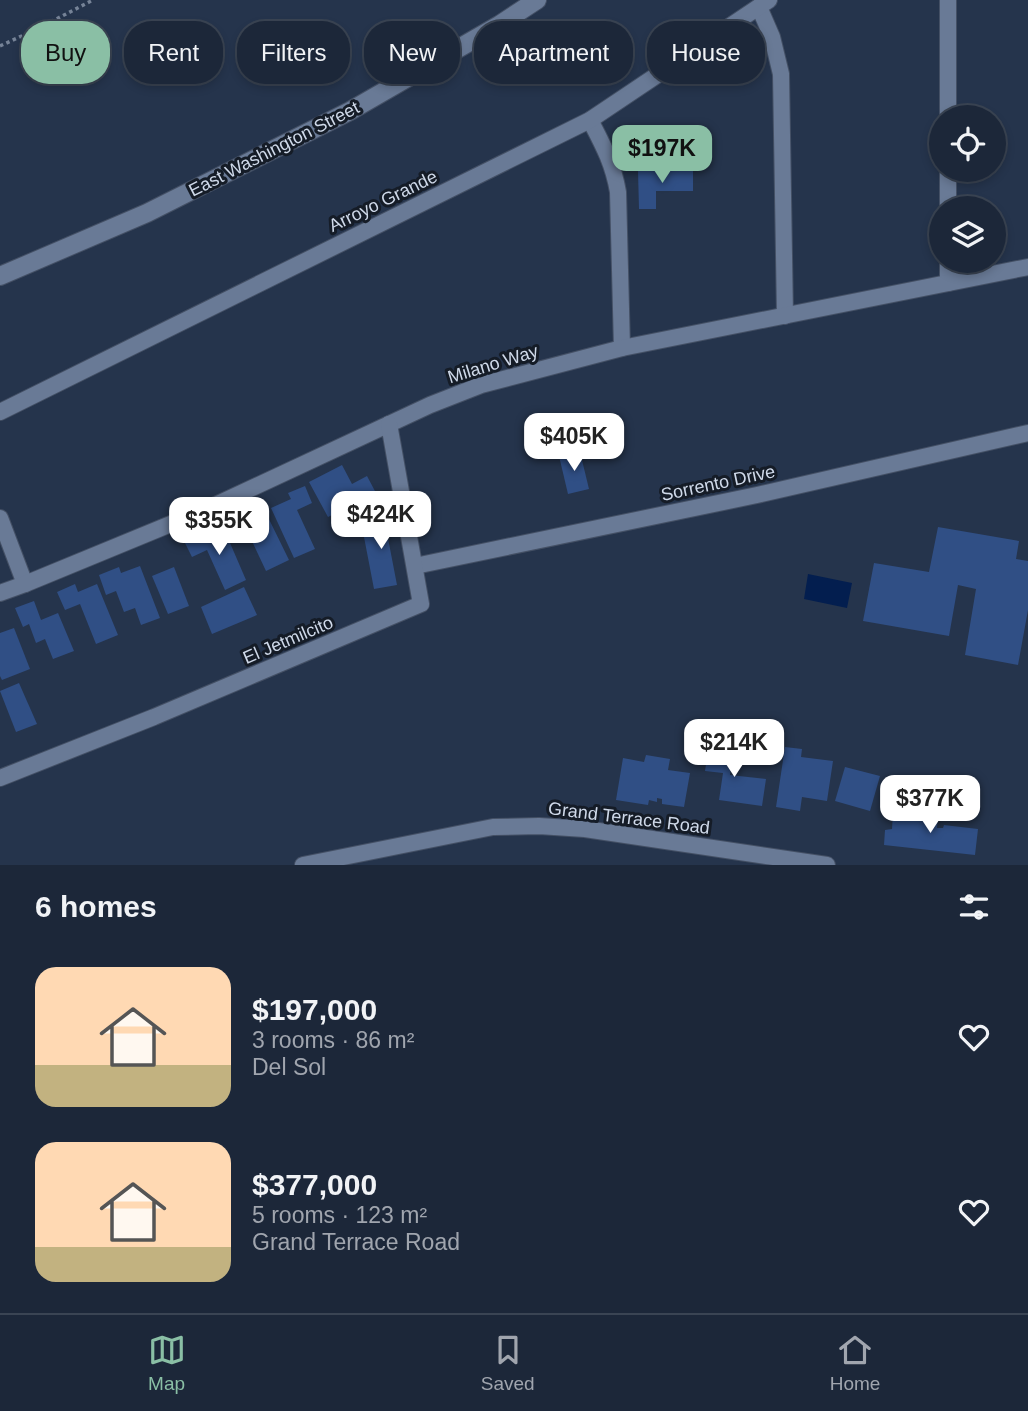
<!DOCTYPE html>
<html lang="en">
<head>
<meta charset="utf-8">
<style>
	body { margin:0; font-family:Arial,sans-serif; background:#293344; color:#f1f3f6; height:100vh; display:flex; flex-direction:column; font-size:26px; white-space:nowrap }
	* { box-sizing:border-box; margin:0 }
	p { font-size:23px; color:#a0a5ae }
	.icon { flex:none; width:38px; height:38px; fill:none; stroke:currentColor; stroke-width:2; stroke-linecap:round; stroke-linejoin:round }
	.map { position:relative; height:865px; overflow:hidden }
	.drawer { display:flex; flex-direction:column; background:#1c2739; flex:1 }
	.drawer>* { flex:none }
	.top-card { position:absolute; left:21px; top:21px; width:987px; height:63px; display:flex; gap:14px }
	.controls { position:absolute; left:929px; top:105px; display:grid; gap:14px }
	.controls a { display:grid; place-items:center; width:77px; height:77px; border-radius:50%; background:#1c2739; box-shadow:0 4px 10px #0003,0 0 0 2px #3a4453; font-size:35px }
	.price { position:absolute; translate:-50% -60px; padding:0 16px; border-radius:14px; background:#fff; color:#222; font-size:23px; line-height:46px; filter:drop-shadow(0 2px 4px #0008) }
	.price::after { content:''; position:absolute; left:50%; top:42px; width:21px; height:16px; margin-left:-10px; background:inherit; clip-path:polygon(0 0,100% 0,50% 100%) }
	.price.active { background:#8abfa5; color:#111 }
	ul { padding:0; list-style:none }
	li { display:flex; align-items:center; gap:21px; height:175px; padding:0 35px }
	li span { display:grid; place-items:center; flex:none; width:196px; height:140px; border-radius:21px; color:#555 }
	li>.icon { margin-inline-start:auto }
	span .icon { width:84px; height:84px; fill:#fffc; stroke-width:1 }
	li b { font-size:30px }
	h2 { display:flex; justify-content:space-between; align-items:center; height:84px; padding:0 35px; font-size:30px }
	.chip { padding:0 24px; border-radius:28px; background:#1c2739; box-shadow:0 4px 10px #0003,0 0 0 2px #3a4453; font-size:24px; line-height:63px }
	.chip.active { background:#8abfa5; color:#111 }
	.menu { display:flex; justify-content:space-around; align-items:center; height:98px; border-top:2px solid #3a4453; background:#1c2739; font-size:19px; color:#a0a5ae }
	.menu a { display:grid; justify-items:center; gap:4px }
	.menu .active { color:#8abfa5 }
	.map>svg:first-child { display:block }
</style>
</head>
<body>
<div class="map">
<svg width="1028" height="865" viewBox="0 0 1028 865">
	<rect width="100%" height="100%" fill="#25344c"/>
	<path fill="#031e4f" d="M808 574 852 583 847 608 804 599Z"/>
	<g fill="#304f85">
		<path d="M693 170V191H656V209H639L638 171Z"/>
		<path d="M580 452 589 489 568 494 559 456Z"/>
		<path d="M342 465 352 484 367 476 376 493 328 517 309 482Z"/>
		<path d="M305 486 312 503 297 510 315 549 294 558 271 508 291 499 288 493Z"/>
		<path d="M264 509 289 560 266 571 249 535 235 542 226 523 243 515 244 519Z"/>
		<path d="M391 512 395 532 387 533 397 585 374 589 364 537 373 535 370 516Z"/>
		<path d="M938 527 1019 541 1016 559 1028 561V610L1018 665 965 655 976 589 958 585 949 636 863 621 874 563 929 572Z"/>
		<path d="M224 529 246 580 225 590 207 550 192 557 184 541 202 533 204 538Z"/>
		<path d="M140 566 160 618 141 625 135 608 124 612 116 591 106 595 99 575 119 567 121 573Z"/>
		<path d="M174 567 189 606 168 614 152 576Z"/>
		<path d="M75 584 78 592 97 584 118 635 96 644 80 604 65 610 57 592Z"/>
		<path d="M244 587 257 615 212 634 201 607Z"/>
		<path d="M34 601 41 620 58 613 74 651 53 659 45 639 36 643 29 624 23 627 15 608Z"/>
		<path d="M14 628 30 669 2 680 0 676V633Z"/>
		<path d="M19 683 37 724 16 732 0 691Z"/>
		<path d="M709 745 733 748 730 775 766 779 762 806 719 800 723 773 705 771Z"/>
		<path d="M785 747 802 749 801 757 833 761 827 801 802 797 800 811 776 807Z"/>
		<path d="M646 755 670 759 668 770 690 773 684 807 662 804V799L657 798V802L649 800 648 805 616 800 623 758 644 762Z"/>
		<path d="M845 767 880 776 870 811 835 801Z"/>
		<path d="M893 812 938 817 937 828H943L944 825 978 829 975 855 884 845 885 830 892 829Z"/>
	</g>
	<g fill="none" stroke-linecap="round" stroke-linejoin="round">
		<g stroke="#445065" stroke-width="18">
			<g id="street">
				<path d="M948 0V117"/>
				<path d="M759 7 772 37 781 74 785 316"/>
				<path d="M590 120C603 145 613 163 618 192L622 348"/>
				<path d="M948 170V208"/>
				<path d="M948 261V283"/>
				<path d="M0 412 590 120 769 0"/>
				<path d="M0 518 25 584"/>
				<path d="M415 566 757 495 1028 433"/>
				<path d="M0 593 25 584 207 509 430 405 481 385 622 348 1028 267"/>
				<path d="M0 778 154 717 421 604 389 424"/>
				<path d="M303 865 493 827 539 826 585 829 827 865"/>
			</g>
		</g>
		<g stroke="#445065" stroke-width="20">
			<path id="secondary" d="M0 276 147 213 350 111 499 25 537 0"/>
		</g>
		<path stroke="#768397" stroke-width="3.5" stroke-dasharray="3.5 3.5" stroke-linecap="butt" d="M0 46 39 28 93 0"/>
		<use href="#street" stroke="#697a96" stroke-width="16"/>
		<use href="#secondary" stroke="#697a96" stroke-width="18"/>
	</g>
	<g text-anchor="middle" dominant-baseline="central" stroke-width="6" stroke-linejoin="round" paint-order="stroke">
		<g font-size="18" fill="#cfd9e9" stroke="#151c27">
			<text transform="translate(274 149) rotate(-27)">East Washington Street</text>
			<text transform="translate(383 201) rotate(-26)">Arroyo Grande</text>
			<text transform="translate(493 364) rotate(-17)">Milano Way</text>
			<text transform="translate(718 483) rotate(-12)">Sorrento Drive</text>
			<text transform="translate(288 640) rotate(-23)">El Jetmilcito</text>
			<text transform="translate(629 818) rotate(7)">Grand Terrace Road</text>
		</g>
	</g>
</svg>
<div class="controls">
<a><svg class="icon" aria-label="locate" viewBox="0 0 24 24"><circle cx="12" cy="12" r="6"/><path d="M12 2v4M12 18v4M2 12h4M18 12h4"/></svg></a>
<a><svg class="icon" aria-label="layers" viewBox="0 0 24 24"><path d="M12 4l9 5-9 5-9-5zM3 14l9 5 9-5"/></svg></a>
</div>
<b class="price active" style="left:662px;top:185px">$197K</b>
<b class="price" style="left:574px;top:473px">$405K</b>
<b class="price" style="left:381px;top:551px">$424K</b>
<b class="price" style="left:219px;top:557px">$355K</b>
<b class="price" style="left:734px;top:779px">$214K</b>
<b class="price" style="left:930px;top:835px">$377K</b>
<div class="top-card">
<a class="chip active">Buy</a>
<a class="chip">Rent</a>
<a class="chip">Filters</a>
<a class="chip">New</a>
<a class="chip">Apartment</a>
<a class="chip">House</a>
</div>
</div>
<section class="drawer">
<h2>6 homes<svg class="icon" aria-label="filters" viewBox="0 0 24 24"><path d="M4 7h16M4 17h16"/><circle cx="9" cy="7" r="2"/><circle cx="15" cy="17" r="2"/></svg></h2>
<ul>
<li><span style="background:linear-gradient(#ffd9b3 70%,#c2b280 0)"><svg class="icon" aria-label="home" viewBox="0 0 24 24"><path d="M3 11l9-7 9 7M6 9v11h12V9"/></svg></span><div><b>$197,000</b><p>3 rooms · 86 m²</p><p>Del Sol</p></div><svg class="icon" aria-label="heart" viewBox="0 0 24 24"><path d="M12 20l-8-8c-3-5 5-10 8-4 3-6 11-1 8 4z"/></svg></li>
<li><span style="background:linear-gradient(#ffd9b3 75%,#c2b280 0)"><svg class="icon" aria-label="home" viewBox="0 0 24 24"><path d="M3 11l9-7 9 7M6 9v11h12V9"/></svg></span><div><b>$377,000</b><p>5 rooms · 123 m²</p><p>Grand Terrace Road</p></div><svg class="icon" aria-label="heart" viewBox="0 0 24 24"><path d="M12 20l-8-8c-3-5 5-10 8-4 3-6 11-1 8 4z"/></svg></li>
</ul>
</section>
<nav class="menu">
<a class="active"><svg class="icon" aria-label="map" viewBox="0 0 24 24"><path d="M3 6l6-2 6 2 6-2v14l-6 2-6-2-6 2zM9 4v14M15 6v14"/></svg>Map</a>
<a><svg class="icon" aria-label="saved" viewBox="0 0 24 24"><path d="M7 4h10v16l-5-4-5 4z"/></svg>Saved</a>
<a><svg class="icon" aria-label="home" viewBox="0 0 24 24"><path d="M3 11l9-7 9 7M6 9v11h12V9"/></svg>Home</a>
</nav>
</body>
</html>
